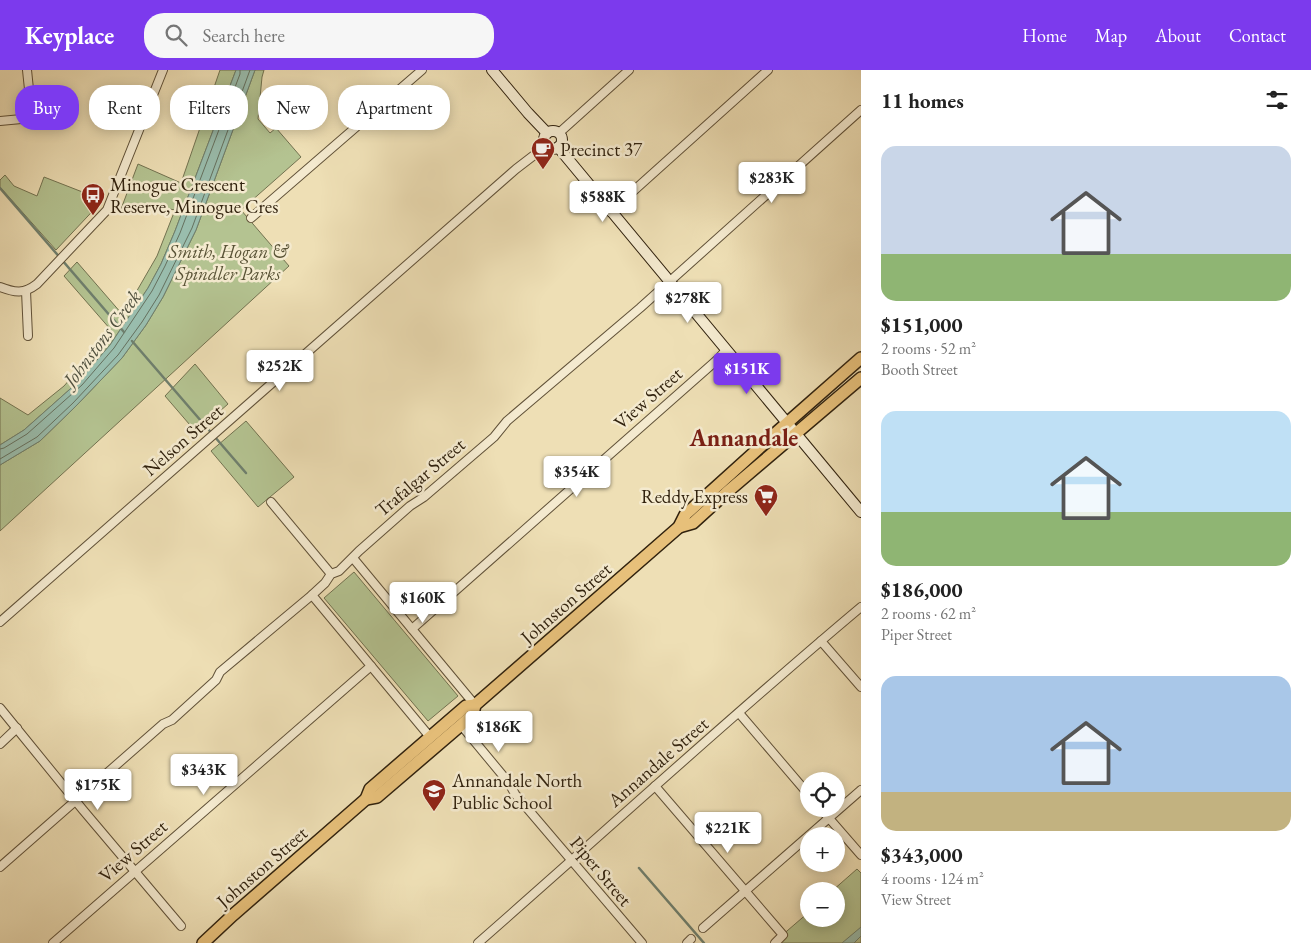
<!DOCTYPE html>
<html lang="en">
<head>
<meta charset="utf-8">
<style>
	body { margin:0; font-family:"EB Garamond",serif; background:#f6f6f6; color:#222; height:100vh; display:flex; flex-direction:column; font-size:19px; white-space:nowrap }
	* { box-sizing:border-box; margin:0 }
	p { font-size:16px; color:#767676 }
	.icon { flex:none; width:28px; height:28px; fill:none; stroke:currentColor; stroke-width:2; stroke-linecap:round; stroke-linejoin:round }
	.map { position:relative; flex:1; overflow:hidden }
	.drawer { display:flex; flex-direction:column; background:#fff; width:450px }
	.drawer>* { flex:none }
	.guide { position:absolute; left:15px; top:15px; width:475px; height:45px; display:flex; gap:10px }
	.controls { position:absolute; left:800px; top:702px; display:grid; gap:10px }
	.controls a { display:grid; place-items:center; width:45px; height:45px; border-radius:50%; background:#fff; box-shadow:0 2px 12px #0003; font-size:25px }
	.price { position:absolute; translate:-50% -42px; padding:0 11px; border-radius:5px; background:#fff; color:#222; font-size:16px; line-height:32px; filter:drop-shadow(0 1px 2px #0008) }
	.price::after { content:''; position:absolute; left:50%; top:30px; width:15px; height:11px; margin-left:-8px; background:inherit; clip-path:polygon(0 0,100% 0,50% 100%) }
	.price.selected { background:#7c3aed; color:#fff }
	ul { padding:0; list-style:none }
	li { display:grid; align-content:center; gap:10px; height:265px; padding:0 20px }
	li span { display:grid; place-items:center; height:155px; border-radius:15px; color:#555 }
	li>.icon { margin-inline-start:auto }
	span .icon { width:90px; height:90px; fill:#fffc; stroke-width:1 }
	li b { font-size:21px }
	h2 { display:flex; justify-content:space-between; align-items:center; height:60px; padding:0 20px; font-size:21px }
	.chip { padding:0 18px; border-radius:20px; background:#fff; box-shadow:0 2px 12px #0003; font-size:18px; line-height:45px }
	.chip.selected { background:#7c3aed; color:#fff }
	header { display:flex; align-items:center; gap:30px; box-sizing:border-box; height:70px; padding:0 25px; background:#7c3aed; color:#fff }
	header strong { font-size:24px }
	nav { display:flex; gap:28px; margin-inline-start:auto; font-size:18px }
	.search { width:350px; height:45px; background:#f6f6f6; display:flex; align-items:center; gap:12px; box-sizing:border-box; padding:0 18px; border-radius:20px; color:#767676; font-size:19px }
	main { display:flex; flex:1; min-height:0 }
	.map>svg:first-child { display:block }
</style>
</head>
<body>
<header>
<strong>Keyplace</strong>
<div class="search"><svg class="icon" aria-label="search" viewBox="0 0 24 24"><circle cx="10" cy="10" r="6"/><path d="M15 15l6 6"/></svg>Search here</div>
<nav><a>Home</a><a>Map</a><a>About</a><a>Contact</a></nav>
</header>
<main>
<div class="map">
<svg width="861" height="873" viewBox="0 0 861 873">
	<rect width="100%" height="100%" fill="#eedfb5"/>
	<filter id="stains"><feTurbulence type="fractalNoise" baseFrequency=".004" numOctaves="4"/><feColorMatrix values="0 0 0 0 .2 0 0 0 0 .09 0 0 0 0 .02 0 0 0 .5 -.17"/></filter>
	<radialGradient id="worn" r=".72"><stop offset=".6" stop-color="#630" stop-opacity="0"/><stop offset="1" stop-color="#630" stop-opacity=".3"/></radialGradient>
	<g fill="#b4c391" stroke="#727250">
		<path d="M220 0H236L175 161 161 194 148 218 110 275 78 312 24 360 0 375V328L28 345 64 316 103 272 111 260 64 206 77 192 122 244 131 231 157 186 175 140C156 136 139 136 121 139L138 94 181 113Z"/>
		<path d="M255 0H264L262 7 258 49 270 63 276 58 301 87 241 140 289 196 0 461V395L40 371 76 336 122 288 146 255 163 227 196 160Z"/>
		<path d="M5 105 14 116 37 126 44 107 103 130 56 180 0 117V110Z"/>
		<path d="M195 294 228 334 196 362 165 326Z"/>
		<path d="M246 351 294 407 258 437 211 381Z"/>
		<path d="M354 502 458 626 428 651 324 528Z"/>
		<path d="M857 799 861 803V873H773L809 842V849H836V821H832Z"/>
	</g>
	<g fill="#99bdad" stroke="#6f7f6d">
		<path d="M236 0H255L196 160 163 227 146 255 122 288 76 336 40 371 0 395V375L24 360 78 312 110 275 148 218 161 194 175 161Z"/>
		<path d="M861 857V866L854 873H842Z"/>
	</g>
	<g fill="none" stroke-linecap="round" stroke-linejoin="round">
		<g stroke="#65705e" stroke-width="1">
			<path d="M0 379 4 378 27 364 82 315 114 278 152 221 165 196 180 163 240 4V0"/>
			<path d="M0 389 37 367 73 333 118 285 142 252 159 225 192 158 250 0"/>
		</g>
		<g stroke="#6f7f6d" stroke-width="2.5">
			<path d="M0 118 124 262"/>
			<path d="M132 271 246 403"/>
			<path d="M639 798 704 873"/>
		</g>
		<g stroke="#605138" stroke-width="10">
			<g id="minor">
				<path d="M0 51 32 48 27 0"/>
				<path d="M559 63 629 0"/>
				<path d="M610 142 768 0"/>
				<path d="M251 148 422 0"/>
				<path d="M0 217C15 223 24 224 37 214L107 140 163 0"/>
				<path d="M26 221 28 266"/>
				<path d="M271 432 331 504"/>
				<path d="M353 488 475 635"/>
				<path d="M312 525 430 667"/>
				<path d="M0 552 516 99 546 76"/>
				<path d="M412 559 718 289 726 280"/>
				<path d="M821 571 861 617"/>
				<path d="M0 638 83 740 181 856"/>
				<path d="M739 643 809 725"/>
				<path d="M461 655 509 713 515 724 642 873"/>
				<path d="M0 674 17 658"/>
				<path d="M655 716 783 865 775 873"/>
				<path d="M821 739 861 785"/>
				<path d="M0 797 163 654 172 650 216 610 220 602 312 525 325 513 331 504 339 501 359 481 410 436 424 427 494 367 507 351 640 238 861 40"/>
				<path d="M703 858 861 720"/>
				<path d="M53 873 371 596"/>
				<path d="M478 873C606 761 731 646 861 537"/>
				<path d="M687 873 691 869"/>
			</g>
		</g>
		<g stroke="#31220e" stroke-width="12">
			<g id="secondary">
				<path d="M492 0 528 43 547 63"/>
				<circle cx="553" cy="70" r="9"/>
				<path d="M558 77 861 442"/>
			</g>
		</g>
		<g stroke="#31220e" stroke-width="14">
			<g id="primary">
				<path d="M679 457 693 453 726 423 861 308"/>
				<path d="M366 729 377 727 461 655 473 644 475 635 679 457 685 445 778 361 861 288"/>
				<path d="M203 873 233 845 366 729 370 719 466 636 475 635"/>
			</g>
		</g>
		<use href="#minor" stroke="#f4eacf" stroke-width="8"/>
		<use href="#secondary" stroke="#f4eacf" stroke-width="10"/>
		<use href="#primary" stroke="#e7c07a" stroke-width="11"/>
	</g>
	<defs>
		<g id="cafe-pin" transform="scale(1.25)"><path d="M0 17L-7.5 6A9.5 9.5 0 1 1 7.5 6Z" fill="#8f2418" stroke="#f4eacf"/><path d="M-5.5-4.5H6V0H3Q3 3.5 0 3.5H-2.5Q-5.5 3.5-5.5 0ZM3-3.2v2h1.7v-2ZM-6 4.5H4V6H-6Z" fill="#fff"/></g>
		<g id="bus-pin" transform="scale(1.25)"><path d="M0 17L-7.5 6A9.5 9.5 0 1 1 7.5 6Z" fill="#8f2418" stroke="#f4eacf"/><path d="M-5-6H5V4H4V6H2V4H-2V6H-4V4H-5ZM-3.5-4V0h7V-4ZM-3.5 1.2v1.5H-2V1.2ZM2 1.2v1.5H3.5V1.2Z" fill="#fff"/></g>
		<g id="supermarket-pin" transform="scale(1.25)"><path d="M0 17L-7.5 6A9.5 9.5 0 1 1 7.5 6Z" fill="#8f2418" stroke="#f4eacf"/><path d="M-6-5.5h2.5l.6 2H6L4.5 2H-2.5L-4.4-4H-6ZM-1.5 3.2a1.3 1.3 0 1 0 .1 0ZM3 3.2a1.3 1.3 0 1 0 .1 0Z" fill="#fff"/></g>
		<g id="school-pin" transform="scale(1.25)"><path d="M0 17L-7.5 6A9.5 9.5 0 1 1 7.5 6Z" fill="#8f2418" stroke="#f4eacf"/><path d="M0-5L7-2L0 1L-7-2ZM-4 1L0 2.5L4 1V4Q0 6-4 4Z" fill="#fff"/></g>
	</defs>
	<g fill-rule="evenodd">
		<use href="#cafe-pin" x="543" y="79"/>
		<use href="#bus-pin" x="93" y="125"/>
		<use href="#supermarket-pin" x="766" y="426"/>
		<use href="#school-pin" x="434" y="721"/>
	</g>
	<g text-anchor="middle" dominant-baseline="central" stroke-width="5" stroke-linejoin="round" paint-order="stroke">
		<g font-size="19" fill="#31220e" stroke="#f4eacf" text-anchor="start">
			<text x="560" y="79">Precinct 37</text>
			<text x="110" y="114">Minogue Crescent<tspan x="110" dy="22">Reserve, Minogue Cres</tspan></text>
			<text x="748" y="426" text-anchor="end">Reddy Express</text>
			<text x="452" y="710">Annandale North<tspan x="452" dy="22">Public School</tspan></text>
		</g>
		<g font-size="19" font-style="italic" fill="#585235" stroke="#f4eacf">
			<text x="228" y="181">Smith, Hogan &amp;<tspan x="228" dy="22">Spindler Parks</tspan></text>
		</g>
		<g font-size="19" fill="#31220e" stroke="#f4eacf">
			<text transform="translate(648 328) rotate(-41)">View Street</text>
			<text transform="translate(183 370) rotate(-41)">Nelson Street</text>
			<text transform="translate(420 407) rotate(-40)">Trafalgar Street</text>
			<text transform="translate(566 533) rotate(-41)">Johnston Street</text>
			<text transform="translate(658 692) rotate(-41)">Annandale Street</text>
			<text transform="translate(133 781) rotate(-41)">View Street</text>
			<text transform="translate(262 797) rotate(-41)">Johnston Street</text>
			<text transform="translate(601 801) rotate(50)">Piper Street</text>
		</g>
		<g font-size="20" font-style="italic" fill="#50503e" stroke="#f4eacf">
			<text transform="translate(102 268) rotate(-53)">Johnstons Creek</text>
		</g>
		<g font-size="24" font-weight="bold" fill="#7a1f14" stroke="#f4eacf">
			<text x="744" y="367">Annandale</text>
		</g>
	</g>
	<rect width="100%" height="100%" filter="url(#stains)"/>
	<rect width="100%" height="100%" fill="url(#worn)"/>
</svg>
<div class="controls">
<a><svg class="icon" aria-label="locate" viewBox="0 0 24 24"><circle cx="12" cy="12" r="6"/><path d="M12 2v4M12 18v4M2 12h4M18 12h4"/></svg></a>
<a>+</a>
<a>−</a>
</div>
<b class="price" style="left:772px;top:134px">$283K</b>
<b class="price" style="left:603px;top:153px">$588K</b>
<b class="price" style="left:688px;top:254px">$278K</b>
<b class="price" style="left:280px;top:322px">$252K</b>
<b class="price selected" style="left:747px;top:325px">$151K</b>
<b class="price" style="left:577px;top:428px">$354K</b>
<b class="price" style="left:423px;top:554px">$160K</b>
<b class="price" style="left:499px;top:683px">$186K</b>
<b class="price" style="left:204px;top:726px">$343K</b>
<b class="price" style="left:98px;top:741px">$175K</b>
<b class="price" style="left:728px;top:784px">$221K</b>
<div class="guide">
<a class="chip selected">Buy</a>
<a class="chip">Rent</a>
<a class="chip">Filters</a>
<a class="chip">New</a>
<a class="chip">Apartment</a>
</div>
</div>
<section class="drawer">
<h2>11 homes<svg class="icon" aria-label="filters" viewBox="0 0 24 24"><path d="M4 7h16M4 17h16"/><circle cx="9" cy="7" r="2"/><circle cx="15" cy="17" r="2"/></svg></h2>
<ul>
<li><span style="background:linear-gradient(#c9d6e8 70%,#8fb573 0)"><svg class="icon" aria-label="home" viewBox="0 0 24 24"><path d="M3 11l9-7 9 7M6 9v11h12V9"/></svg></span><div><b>$151,000</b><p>2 rooms · 52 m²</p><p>Booth Street</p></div></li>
<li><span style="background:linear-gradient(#bfe0f5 65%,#8fb573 0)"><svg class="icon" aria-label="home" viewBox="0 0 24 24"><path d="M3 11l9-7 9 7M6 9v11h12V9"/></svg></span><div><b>$186,000</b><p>2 rooms · 62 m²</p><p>Piper Street</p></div></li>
<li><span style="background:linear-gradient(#a9c7e8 75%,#c2b280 0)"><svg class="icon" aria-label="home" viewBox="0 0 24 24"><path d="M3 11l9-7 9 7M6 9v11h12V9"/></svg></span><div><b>$343,000</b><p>4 rooms · 124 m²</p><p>View Street</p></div></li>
</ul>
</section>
</main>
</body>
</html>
